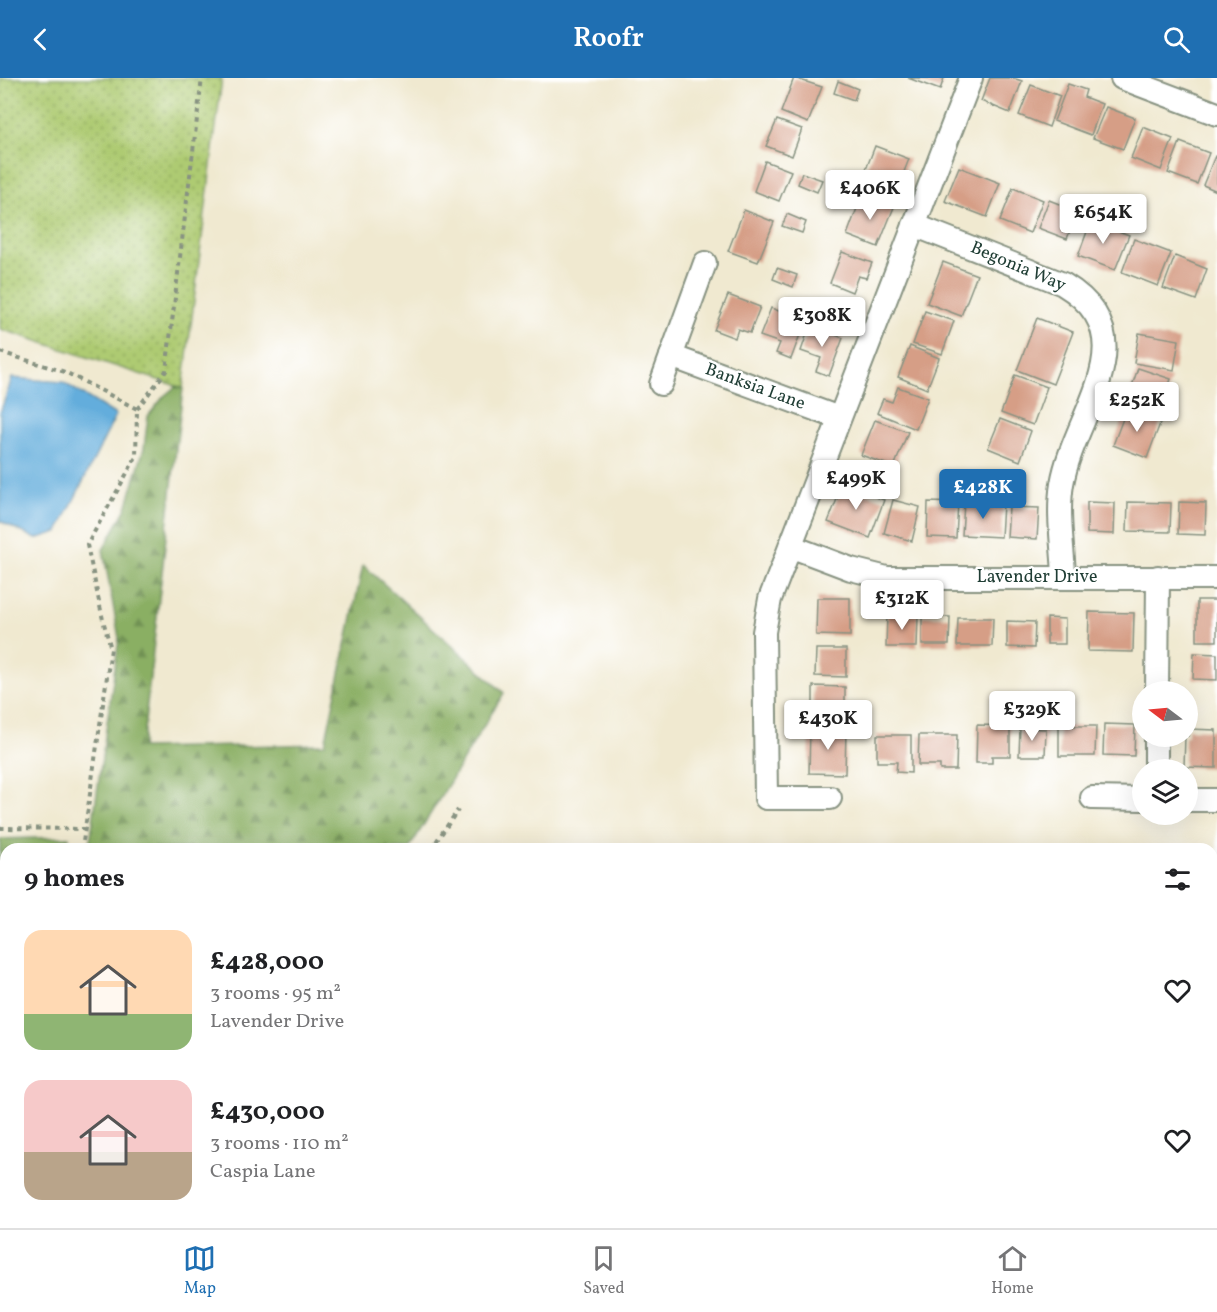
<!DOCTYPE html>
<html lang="en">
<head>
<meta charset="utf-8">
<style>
	body { margin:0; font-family:Vollkorn,serif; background:#f2f2f2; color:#202124; height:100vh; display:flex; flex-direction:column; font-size:22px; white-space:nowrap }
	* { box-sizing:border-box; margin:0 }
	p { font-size:20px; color:#757577 }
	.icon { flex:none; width:33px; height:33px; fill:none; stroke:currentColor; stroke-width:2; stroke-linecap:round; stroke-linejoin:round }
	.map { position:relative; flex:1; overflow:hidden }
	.drawer { position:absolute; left:0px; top:765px; width:1218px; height:386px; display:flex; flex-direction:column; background:#fff; border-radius:18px 18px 0 0; box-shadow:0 6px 24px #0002 }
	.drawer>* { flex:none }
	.needle { width:39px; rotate:286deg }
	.controls { position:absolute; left:1132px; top:603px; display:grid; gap:12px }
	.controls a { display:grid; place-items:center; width:66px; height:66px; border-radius:50%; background:#fff; box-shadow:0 6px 24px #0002; font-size:30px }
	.price { position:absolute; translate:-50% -51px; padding:0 14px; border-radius:6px; background:#fff; color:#222; font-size:20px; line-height:39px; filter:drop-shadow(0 2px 3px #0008) }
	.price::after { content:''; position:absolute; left:50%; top:36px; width:18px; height:14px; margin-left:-9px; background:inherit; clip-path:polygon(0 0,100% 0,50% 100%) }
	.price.current { background:#1f6fb2; color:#fff }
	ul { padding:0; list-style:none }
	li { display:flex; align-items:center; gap:18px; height:150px; padding:0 24px }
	li span { display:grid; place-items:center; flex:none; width:168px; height:120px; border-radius:18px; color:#555 }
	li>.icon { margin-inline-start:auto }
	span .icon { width:72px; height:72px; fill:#fffc; stroke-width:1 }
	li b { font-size:26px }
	h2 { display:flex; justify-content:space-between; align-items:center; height:72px; padding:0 24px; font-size:26px }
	header { display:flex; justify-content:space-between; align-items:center; height:78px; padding:0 24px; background:#1f6fb2; color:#fff; font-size:27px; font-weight:600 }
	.tabs { display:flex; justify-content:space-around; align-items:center; height:84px; border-top:2px solid #e0e0e0; background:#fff; font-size:16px; color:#757577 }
	.tabs a { display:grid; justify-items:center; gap:3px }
	.tabs .current { color:#1f6fb2 }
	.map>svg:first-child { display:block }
</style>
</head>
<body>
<header><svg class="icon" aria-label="back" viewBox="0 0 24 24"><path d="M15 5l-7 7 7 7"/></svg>Roofr<svg class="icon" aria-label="search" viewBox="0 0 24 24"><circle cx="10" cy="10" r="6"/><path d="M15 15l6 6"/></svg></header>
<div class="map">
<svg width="1217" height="1150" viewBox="0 0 1217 1150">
	<defs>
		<pattern id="grass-dots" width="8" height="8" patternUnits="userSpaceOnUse" patternTransform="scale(1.5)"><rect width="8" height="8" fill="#aecb72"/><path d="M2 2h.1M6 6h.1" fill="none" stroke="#8da65e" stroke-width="1.8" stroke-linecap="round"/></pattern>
		<pattern id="forest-firs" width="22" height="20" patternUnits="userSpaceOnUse" patternTransform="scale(1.5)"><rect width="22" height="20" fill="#8aaf64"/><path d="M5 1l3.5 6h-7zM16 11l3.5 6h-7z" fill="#709053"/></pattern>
	</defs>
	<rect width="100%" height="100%" fill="#fff"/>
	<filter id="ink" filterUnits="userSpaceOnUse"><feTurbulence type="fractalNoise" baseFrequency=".0167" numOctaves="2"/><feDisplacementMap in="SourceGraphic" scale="12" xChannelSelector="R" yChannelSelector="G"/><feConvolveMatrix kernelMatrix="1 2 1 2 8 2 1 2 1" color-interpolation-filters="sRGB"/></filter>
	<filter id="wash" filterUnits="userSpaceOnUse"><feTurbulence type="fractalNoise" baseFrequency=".008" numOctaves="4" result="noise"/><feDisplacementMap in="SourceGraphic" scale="24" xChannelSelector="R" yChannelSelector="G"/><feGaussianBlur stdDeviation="1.35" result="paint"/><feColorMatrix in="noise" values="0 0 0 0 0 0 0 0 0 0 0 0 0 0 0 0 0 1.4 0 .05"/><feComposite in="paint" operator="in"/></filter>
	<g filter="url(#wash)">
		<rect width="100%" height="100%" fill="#f0e9d0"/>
		<path fill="url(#grass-dots)" stroke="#668453" stroke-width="1.5" d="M0 0H222L183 310 0 251Z"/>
		<g fill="url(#forest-firs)" stroke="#54764c" stroke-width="1.5">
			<path d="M175 309 183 310 142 670 325 666 363 487 504 615 409 771H89L119 560 103 472 126 430 144 370 148 338 164 318Z"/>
			<path d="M69 759 68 771H6V855H0V761Z"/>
		</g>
		<path fill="#64addc" stroke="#427588" stroke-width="1.5" d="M12 300 63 304 116 337 58 454 36 461 0 443V335Z"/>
		<g id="blocks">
			<g fill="#d69e86">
				<path d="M794 0 822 9 808 45 781 34Z"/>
				<path d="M908 0H944L940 12Z"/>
				<path d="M990 0H1013L1022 3 1010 35 981 23Z"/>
				<path d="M838 3 858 11 854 22 834 15Z"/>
				<path d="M1068 6 1086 12 1084 19 1102 26 1091 57 1054 43Z"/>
				<path d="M1031 7 1060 18 1049 49 1019 37Z"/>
				<path d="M1106 29 1135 40 1123 71 1093 60Z"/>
				<path d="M777 42 802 51 792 78 766 68Z"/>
				<path d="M1143 49 1173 61 1161 92 1131 80Z"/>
				<path d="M1180 64 1209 75 1197 106 1168 95Z"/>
				<path d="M875 68 909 81 897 112 863 99Z"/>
				<path d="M1215 78H1217V113L1203 107Z"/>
				<path d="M765 83 791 93 779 123 754 113Z"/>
				<path d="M959 89 1000 105 987 139 945 123Z"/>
				<path d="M802 95 822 102 817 114 798 106Z"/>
				<path d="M1013 110 1043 122 1030 155 1000 143Z"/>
				<path d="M862 117 894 129 878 169 847 157Z"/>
				<path d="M1049 122 1077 133 1067 161 1038 150Z"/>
				<path d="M744 132 774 144 758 184 728 173Z"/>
				<path d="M787 136 806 144 802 155 782 148Z"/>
				<path d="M1091 143 1129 157 1115 192 1078 178Z"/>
				<path d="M1134 161 1171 175 1158 208 1122 194Z"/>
				<path d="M842 174 872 185 866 200 858 198 852 214 830 205Z"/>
				<path d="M1175 178 1207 191 1196 222 1163 210Z"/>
				<path d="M943 184 977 197 961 238 927 225Z"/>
				<path d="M777 190 797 197 793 209 773 201Z"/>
				<path d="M728 217 760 229 750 255 738 251 735 260 714 252Z"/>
				<path d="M771 230 805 243 791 281 776 275 780 265 760 258Z"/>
				<path d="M925 233 954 243 942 276 913 266Z"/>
				<path d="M1037 240 1073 254 1053 306 1017 292Z"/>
				<path d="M810 247 843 260 829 298 816 293 821 280 801 273Z"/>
				<path d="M1139 255 1179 262 1174 292 1134 285Z"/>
				<path d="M910 268 939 280 927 311 898 299Z"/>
				<path d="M1138 290 1171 301 1160 334 1127 323Z"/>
				<path d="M1015 297 1047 309 1033 347 1001 335Z"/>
				<path d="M898 309 928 320 916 351 877 335 883 321 892 324Z"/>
				<path d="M1127 330 1161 343 1147 380 1113 367Z"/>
				<path d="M1000 341 1031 353 1020 383 988 370Z"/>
				<path d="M875 342 908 354 894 389 861 377Z"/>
				<path d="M843 406 884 422 870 460 828 444Z"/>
				<path d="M893 422 920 429 912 463 884 455Z"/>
				<path d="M928 424 958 425 956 460 927 459Z"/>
				<path d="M1087 424 1115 425 1114 456 1087 455Z"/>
				<path d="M1128 424 1171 425 1170 454 1127 453Z"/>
				<path d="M1179 424 1206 425 1205 457 1178 456Z"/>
				<path d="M964 425 1003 426 1001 459 962 457Z"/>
				<path d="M1009 429 1039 430 1037 461 1007 459Z"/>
				<path d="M817 520H850V558L816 557Z"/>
				<rect x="1197" y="522" width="20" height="41"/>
				<path d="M1089 534 1134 535 1133 574 1088 573Z"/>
				<path d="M887 537H918L917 569H886Z"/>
				<path d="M922 538 950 539 949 567H922Z"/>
				<path d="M958 540H993L992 568H957Z"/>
				<path d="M1047 540 1065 541V566H1047Z"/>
				<path d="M1007 543 1035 544 1034 570 1007 569Z"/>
				<path d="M816 571H846V599L815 598Z"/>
				<path d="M1194 575 1217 576V602L1193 601Z"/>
				<path d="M813 608 845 609V636H813Z"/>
				<path d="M1104 646 1135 647 1134 678 1103 677Z"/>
				<path d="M977 647 1010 648V678H992V685H976Z"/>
				<path d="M1059 648H1096L1095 678H1059Z"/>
				<path d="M810 650 846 651 845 696 809 695Z"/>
				<path d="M1020 650 1046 651 1045 678H1019Z"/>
				<path d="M1188 651 1216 652V690L1184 689 1185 658H1188Z"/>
				<path d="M877 657H911V695L896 694 897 684H877Z"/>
				<path d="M919 657H957L956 692H940V687H918Z"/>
			</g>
		</g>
	</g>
	<g filter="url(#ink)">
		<use href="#blocks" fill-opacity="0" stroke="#889382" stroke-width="1.5"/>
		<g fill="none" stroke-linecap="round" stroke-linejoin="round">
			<g stroke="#889382" stroke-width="26">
				<g id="street">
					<path d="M1122 0 1217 36"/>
					<path d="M914 147 1063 206C1151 259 1074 334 1062 406 1057 436 1063 469 1064 498"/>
					<path d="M671 278 839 340"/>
					<path d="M661 306 705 185"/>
					<path d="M790 468 851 491 887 500H1217"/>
					<path d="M1157 614 1158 499"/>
					<path d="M1156 692V658"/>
					<path d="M830 720H766L764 554 770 521 971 0"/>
					<path d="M1092 720 1143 721"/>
					<path d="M1188 722H1217"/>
				</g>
			</g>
			<g stroke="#889382" stroke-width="34">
				<g id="secondary">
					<path d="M0 874H6"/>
					<path d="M1212 882H1217"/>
				</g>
			</g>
			<g stroke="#889382" stroke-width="4" stroke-dasharray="4.5 4.5" stroke-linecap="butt">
				<path d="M0 274 65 294 137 331 136 379 87 467 103 542 111 571 82 771"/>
				<path d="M137 331 166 293 202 0"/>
				<path d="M0 750 84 751"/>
				<path d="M431 771 458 732"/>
				<path d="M958 1144 959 1150"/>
			</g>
			<use href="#street" stroke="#fff" stroke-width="22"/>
			<use href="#secondary" stroke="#fde4d1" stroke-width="32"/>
		</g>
	</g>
	<g text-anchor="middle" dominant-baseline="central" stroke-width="4.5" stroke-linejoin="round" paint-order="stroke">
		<g font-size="18" fill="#1f3d34" stroke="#fff">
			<text transform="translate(1018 189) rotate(23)">Begonia Way</text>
			<text transform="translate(755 309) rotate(20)">Banksia Lane</text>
			<text x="1037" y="499">Lavender Drive</text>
		</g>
	</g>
</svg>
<div class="controls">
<a><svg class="needle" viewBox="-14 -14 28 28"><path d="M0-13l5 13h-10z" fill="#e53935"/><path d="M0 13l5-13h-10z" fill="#757577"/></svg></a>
<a><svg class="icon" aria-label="layers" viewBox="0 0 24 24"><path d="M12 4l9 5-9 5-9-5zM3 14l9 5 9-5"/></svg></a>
</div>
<b class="price" style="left:870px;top:143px">£406K</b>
<b class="price" style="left:1103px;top:167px">£654K</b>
<b class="price" style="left:822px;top:270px">£308K</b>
<b class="price" style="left:1137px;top:355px">£252K</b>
<b class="price" style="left:856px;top:433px">£499K</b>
<b class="price current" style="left:983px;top:442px">£428K</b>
<b class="price" style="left:902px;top:553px">£312K</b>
<b class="price" style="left:1032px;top:664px">£329K</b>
<b class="price" style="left:828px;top:673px">£430K</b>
<section class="drawer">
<h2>9 homes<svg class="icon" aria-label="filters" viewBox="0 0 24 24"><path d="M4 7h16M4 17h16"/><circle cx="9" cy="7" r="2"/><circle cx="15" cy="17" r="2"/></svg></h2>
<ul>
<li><span style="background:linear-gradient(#ffd9b3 70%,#8fb573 0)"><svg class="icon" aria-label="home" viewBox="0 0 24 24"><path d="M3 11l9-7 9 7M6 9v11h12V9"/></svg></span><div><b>£428,000</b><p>3 rooms · 95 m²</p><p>Lavender Drive</p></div><svg class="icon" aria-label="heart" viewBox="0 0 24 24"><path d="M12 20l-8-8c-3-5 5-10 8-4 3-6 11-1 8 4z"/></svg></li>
<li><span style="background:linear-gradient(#f6c9c9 60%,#b9a48a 0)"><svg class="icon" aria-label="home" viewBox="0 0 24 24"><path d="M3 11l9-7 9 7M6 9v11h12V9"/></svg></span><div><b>£430,000</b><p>3 rooms · 110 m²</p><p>Caspia Lane</p></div><svg class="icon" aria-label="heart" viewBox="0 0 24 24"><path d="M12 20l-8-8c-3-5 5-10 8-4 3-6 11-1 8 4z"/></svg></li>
</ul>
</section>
</div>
<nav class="tabs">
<a class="current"><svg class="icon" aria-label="map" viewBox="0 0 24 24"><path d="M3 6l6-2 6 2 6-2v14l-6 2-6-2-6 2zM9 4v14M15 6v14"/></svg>Map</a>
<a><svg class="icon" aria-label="saved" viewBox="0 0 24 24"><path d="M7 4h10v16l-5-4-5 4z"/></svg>Saved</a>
<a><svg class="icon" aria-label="home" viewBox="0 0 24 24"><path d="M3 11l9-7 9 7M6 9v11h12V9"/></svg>Home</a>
</nav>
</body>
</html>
